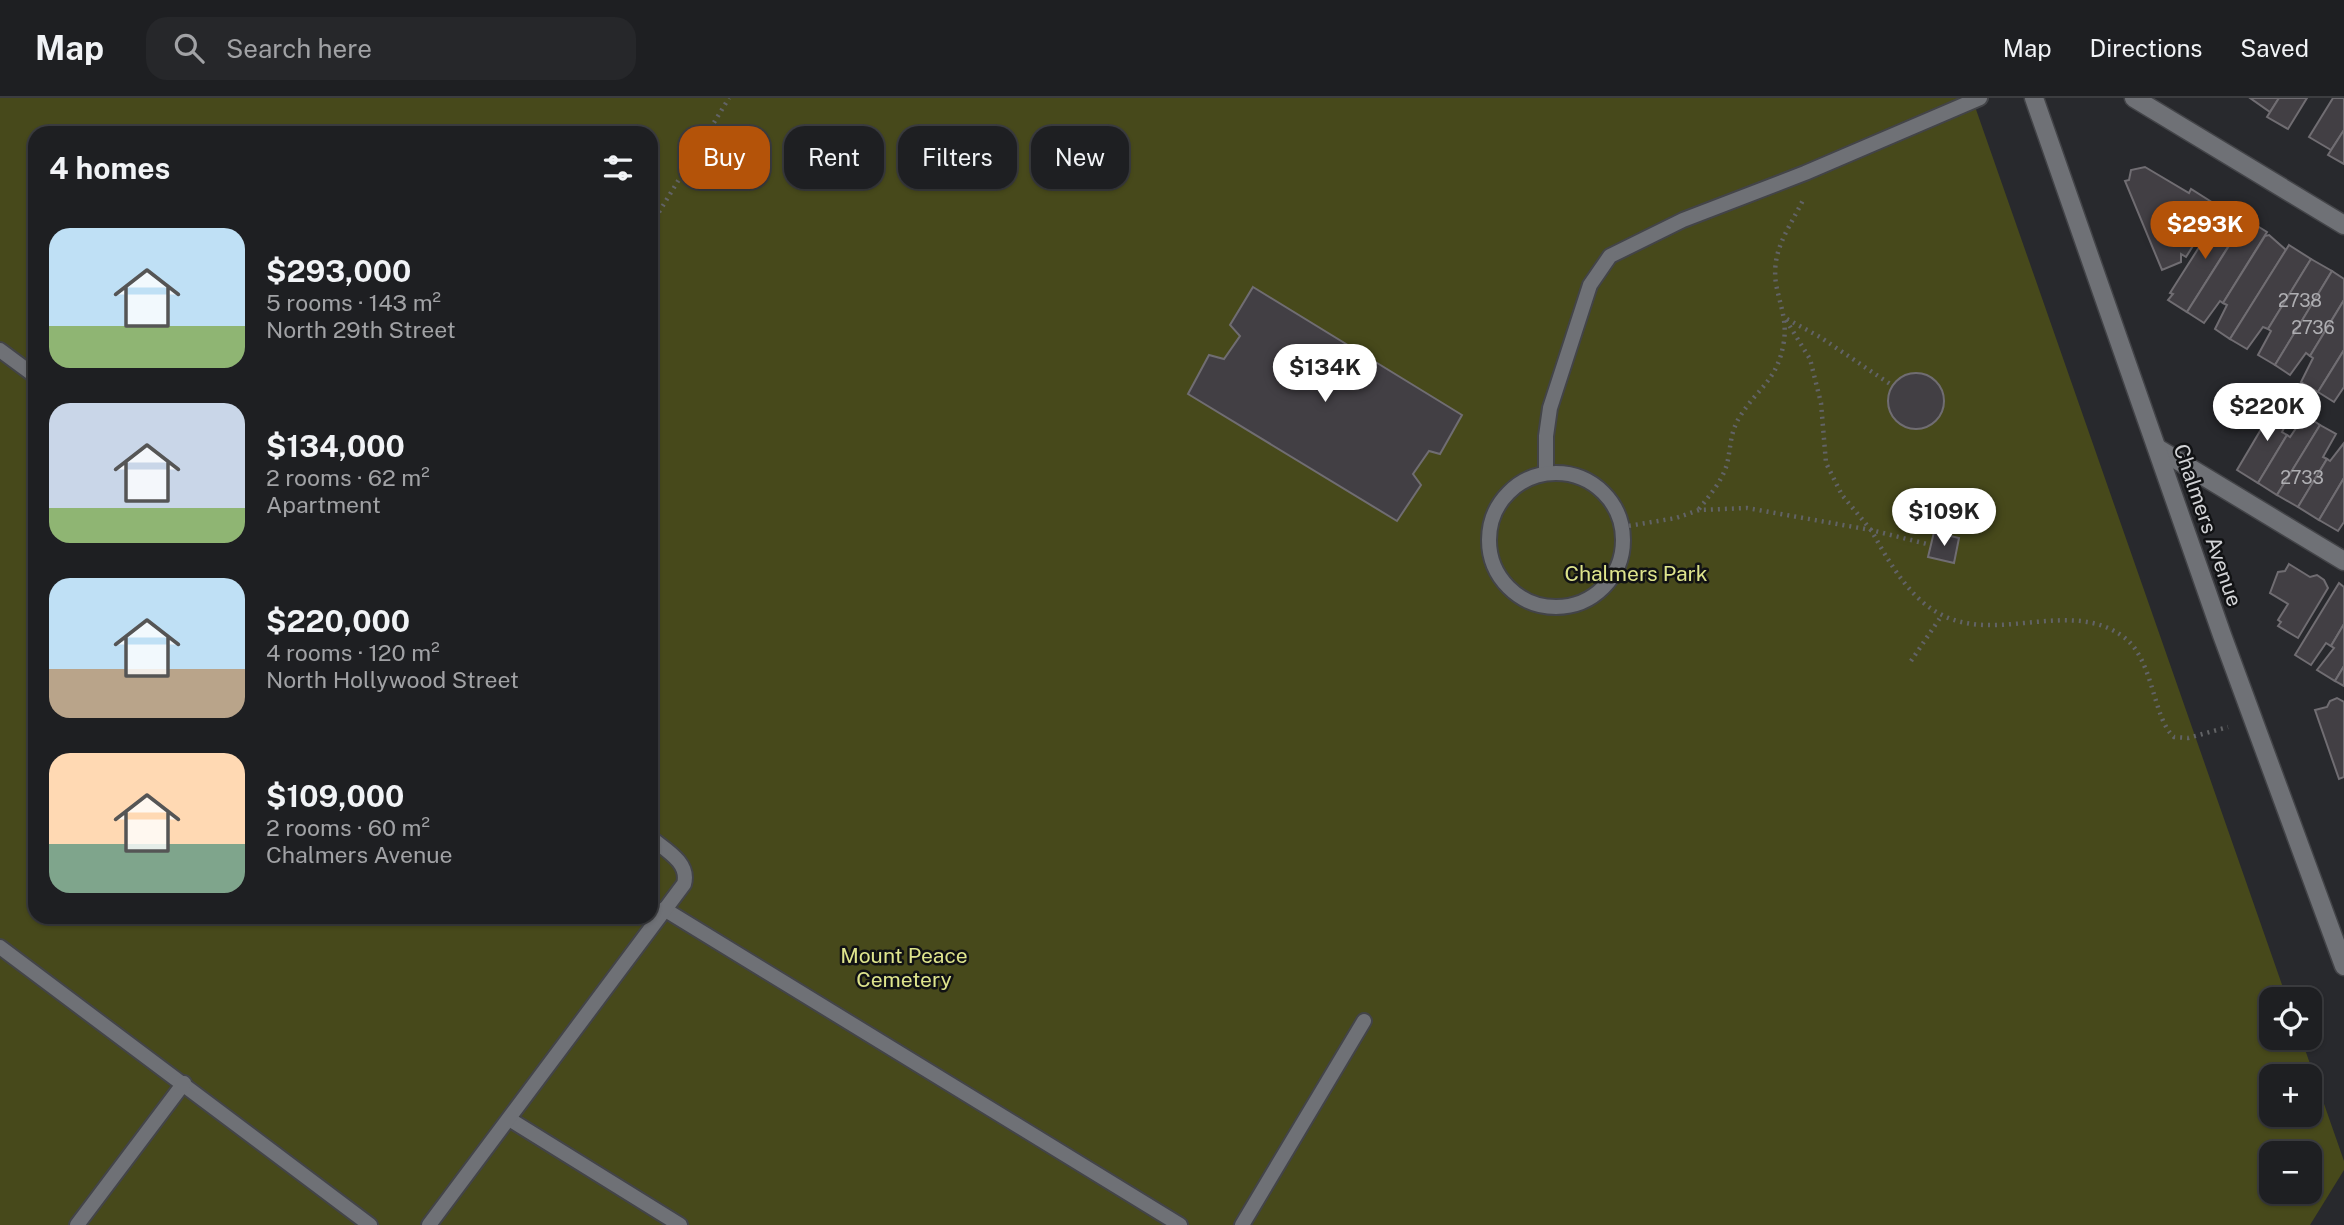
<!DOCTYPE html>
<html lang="en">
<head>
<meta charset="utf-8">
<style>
	body { margin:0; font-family:"Public Sans",sans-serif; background:#26272a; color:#f1f3f6; height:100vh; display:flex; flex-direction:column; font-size:26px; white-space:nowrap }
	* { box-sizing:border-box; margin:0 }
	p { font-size:23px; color:#a1a2a5 }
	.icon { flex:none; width:38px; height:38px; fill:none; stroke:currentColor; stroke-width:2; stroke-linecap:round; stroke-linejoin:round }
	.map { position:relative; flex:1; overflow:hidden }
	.drawer { position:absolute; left:28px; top:28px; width:630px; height:798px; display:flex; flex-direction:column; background:#1e1f22; border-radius:21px; box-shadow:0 2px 5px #0004,0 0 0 2px #3c3d40 }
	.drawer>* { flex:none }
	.top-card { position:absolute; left:679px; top:28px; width:665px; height:63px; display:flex; gap:14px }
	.tools { position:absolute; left:2259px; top:889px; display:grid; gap:14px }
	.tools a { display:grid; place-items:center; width:63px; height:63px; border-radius:14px; background:#1e1f22; box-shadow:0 2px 5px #0004,0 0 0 2px #3c3d40; font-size:35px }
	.price { position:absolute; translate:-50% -60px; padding:0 16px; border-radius:24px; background:#fff; color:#222; font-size:23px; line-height:46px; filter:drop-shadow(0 2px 4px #0008) }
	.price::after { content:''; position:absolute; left:50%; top:42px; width:21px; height:16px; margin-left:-10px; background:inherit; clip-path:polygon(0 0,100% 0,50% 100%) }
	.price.active { background:#b45309; color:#fff }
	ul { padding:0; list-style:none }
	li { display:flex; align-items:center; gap:21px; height:175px; padding:0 21px }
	li span { display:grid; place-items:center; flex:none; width:196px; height:140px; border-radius:21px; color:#555 }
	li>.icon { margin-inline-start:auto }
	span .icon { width:84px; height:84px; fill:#fffc; stroke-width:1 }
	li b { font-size:30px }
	h2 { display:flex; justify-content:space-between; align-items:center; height:84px; padding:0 21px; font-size:30px }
	.chip { padding:0 24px; border-radius:21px; background:#1e1f22; box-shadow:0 2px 5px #0004,0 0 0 2px #3c3d40; font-size:24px; line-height:63px }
	.chip.active { background:#b45309; color:#fff }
	header { display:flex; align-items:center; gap:42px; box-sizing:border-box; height:98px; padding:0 35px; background:#1e1f22; border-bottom:2px solid #3c3d40 }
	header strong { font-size:33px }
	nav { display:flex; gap:38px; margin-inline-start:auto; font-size:24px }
	.search { width:490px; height:63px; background:#26272a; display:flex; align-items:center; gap:18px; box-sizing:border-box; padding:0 24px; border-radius:21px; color:#a1a2a5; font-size:26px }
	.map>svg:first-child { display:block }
</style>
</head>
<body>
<header>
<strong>Map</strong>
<div class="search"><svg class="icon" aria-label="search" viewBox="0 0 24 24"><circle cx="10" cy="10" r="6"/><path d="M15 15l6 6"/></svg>Search here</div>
<nav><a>Map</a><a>Directions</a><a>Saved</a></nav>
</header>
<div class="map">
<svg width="2344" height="1127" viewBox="0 0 2344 1127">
	<rect width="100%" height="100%" fill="#28292d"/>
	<path fill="#47491b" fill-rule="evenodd" d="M0 0H1972L2287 901H2272V940H2301L2344 1063V1072L2310 1127H0ZM35 35H651V819H35ZM2272 978H2310V1017H2272ZM2272 1055H2310V1094H2272Z"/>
	<g fill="#423f44" stroke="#706d72" stroke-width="2">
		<path d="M2250 0H2279L2270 14Z"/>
		<path d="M2279 0H2307L2288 31 2267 19Z"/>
		<path d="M2333 0H2344V32L2331 52 2309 39Z"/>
		<path d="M2344 32V66L2328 57Z"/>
		<path d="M2145 69 2189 95 2191 91 2218 108 2186 159 2181 156V164L2162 172 2125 83 2129 82 2131 72Z"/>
		<path d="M2222 113 2243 125 2187 214 2168 202 2173 196 2170 195Z"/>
		<path d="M2246 121 2267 134 2223 205 2220 203 2204 225 2187 214Z"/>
		<path d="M2269 137 2286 152 2230 241 2215 231 2227 207 2223 205 2265 138Z"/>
		<path d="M2289 147 2311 161 2268 231 2263 229 2247 251 2230 241Z"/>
		<path d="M2311 161 2332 173 2275 267 2258 257 2271 233 2268 231Z"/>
		<path d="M2332 173 2344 181V202L2310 258 2306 255 2290 277 2275 267Z"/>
		<path d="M1253 189 1462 317 1440 356 1429 353 1413 376 1421 387 1397 423 1188 296 1209 257 1224 261 1240 238 1230 227Z"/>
		<path d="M2344 202V252L2318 294 2301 284 2313 260 2310 258Z"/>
		<path d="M2344 252V289L2334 304 2318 294Z"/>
		<circle cx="1916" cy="303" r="28"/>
		<path d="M2279 301 2294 310 2282 334 2287 337 2258 385 2237 372Z"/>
		<path d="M2305 317 2320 327 2277 397 2258 385 2287 337 2290 339Z"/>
		<path d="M2320 327 2336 336 2323 359 2327 361 2298 409 2277 397Z"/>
		<path d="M2344 345V380L2319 422 2298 409 2327 361 2330 363Z"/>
		<path d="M2344 380V424L2338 433 2319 422Z"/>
		<path d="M1934 434 1959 440 1954 465 1928 459Z"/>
		<path d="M2289 466 2310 479 2317 477 2324 482 2328 490 2298 540 2278 528 2281 524 2278 522 2288 506 2270 495 2278 474 2285 473Z"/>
		<path d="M2339 485 2344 489V526L2331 548 2326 545 2311 567 2295 557Z"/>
		<path d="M2344 526V568L2335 583 2317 572 2334 550 2331 548Z"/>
		<path d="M2344 568V588L2335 583Z"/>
		<path d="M2337 600 2344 604V679L2339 681 2315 612 2327 609 2330 603Z"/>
	</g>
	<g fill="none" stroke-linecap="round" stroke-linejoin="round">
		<g stroke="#434448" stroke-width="18">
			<g id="lane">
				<path d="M0 252 35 278"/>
				<path d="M1546 375V338L1550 310 1590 187 1610 158 1683 122 1805 75 1980 0"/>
				<circle cx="1556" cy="442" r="67"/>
				<path d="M664 811 1180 1127"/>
				<path d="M0 849 370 1127"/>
				<path d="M509 1021 680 1127"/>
				<path d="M77 1127 184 985"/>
				<path d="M429 1127 684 786C690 765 666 752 651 740"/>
				<path d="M1242 1127 1364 923"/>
			</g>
		</g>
		<g stroke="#434448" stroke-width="21">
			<path id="street" d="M2157 350 2344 463"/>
		</g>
		<g stroke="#434448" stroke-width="21">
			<g id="secondary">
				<path d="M2034 0 2222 537 2344 868"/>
				<path d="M2134 0 2344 127"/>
			</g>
		</g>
		<g stroke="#626366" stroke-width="4.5" stroke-dasharray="2 5" stroke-linecap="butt">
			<path d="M659 114 729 0"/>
			<path d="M1787 221 1820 239 1893 288"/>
			<path d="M1786 222 1810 261 1821 305 1826 365 1842 397 1871 432 1927 446"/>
			<path d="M1699 411C1710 397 1722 383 1727 366 1731 349 1730 335 1739 320 1757 290 1778 283 1784 243 1787 222 1780 207 1776 186 1771 152 1789 131 1803 102"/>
			<path d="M1622 429 1676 420 1699 412 1747 410 1871 432C1888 462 1909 501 1942 517 1999 546 2072 499 2125 540 2154 563 2153 621 2174 639L2188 640 2228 629"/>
			<path d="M1911 563 1942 517"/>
		</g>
		<use href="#lane" stroke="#6f7176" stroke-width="14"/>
		<use href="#street" stroke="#6f7176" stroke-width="18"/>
		<use href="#secondary" stroke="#6f7176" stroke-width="18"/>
	</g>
	<g text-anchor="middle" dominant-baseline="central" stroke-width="5" stroke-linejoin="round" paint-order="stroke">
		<g font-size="18" fill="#aeaeb2">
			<text x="2300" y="202">2738</text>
			<text x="2313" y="229">2736</text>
			<text x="2302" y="379">2733</text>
		</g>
		<g font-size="21" fill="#d2d3d6" stroke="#111214">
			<text transform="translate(2208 427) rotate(71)">Chalmers Avenue</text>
		</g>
		<g font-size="21" fill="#dee48c" stroke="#111214">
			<text x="1636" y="475">Chalmers Park</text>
			<text x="904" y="857">Mount Peace<tspan x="904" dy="24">Cemetery</tspan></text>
		</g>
	</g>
</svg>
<div class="tools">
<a><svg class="icon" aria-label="locate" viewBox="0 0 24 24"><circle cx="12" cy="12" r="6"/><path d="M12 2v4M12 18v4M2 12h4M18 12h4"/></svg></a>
<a>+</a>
<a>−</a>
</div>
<b class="price active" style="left:2205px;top:163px">$293K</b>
<b class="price" style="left:1325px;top:306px">$134K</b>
<b class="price" style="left:2267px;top:345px">$220K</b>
<b class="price" style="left:1944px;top:450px">$109K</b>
<div class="top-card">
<a class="chip active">Buy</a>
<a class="chip">Rent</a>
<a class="chip">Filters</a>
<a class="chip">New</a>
</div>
<section class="drawer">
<h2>4 homes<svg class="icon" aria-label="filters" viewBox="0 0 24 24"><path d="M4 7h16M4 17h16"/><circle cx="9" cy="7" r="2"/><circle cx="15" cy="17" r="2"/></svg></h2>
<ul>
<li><span style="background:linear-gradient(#bfe0f5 70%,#8fb573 0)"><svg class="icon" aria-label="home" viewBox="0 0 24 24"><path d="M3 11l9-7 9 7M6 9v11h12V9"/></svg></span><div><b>$293,000</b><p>5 rooms · 143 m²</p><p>North 29th Street</p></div></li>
<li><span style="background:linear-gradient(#c9d6e8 75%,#8fb573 0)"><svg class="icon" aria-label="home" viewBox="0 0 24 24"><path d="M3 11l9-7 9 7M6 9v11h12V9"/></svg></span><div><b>$134,000</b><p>2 rooms · 62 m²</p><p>Apartment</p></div></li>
<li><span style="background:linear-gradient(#bfe0f5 65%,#b9a48a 0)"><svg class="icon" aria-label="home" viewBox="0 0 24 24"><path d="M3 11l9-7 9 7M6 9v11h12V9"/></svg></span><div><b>$220,000</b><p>4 rooms · 120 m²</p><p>North Hollywood Street</p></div></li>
<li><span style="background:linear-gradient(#ffd9b3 65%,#7fa58c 0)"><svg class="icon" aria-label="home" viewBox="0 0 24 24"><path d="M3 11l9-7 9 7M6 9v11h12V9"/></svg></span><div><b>$109,000</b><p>2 rooms · 60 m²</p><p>Chalmers Avenue</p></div></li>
</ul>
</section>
</div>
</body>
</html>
